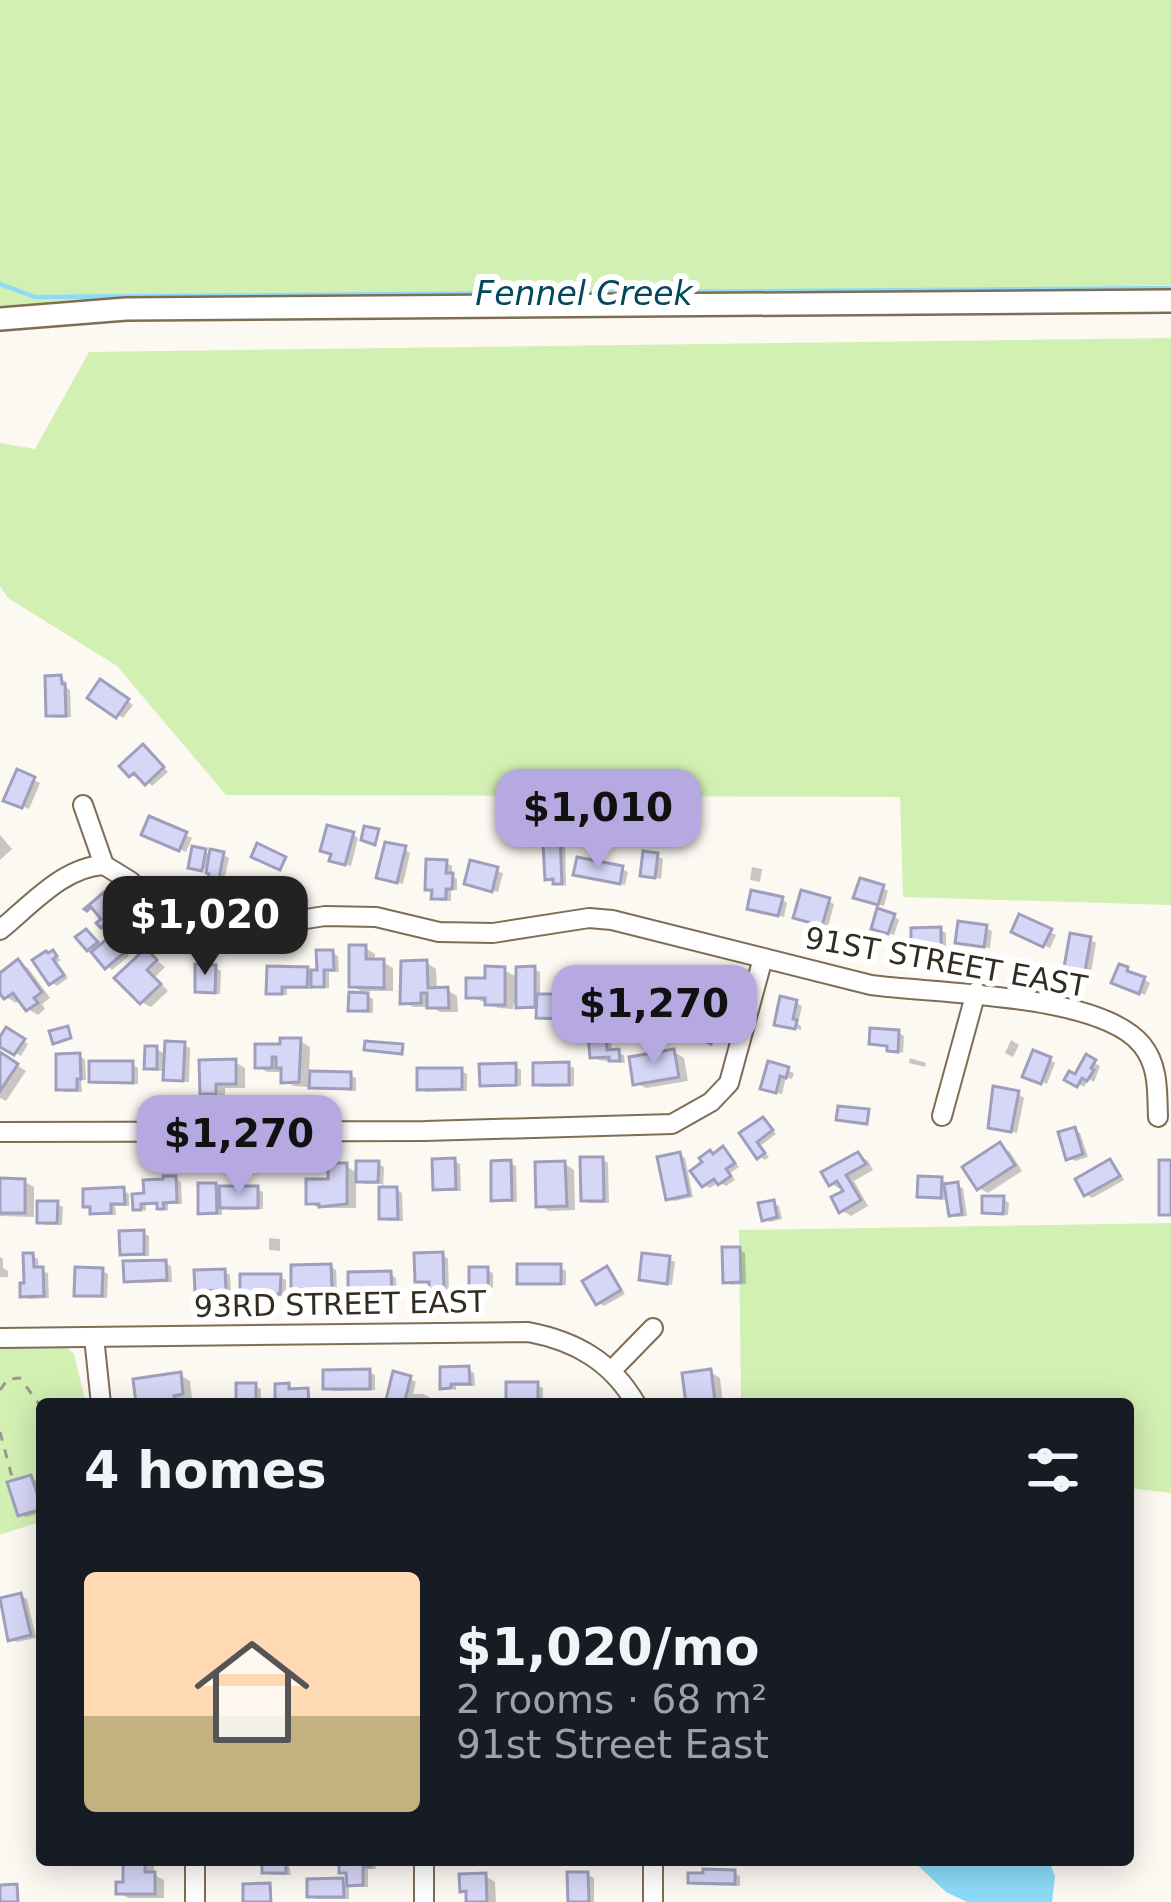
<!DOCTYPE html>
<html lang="en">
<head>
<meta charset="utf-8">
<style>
	body { margin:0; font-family:"DejaVu Sans",sans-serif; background:#20242c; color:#f1f3f6; height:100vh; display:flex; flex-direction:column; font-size:45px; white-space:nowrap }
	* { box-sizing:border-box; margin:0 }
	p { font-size:39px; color:#9ea1a6 }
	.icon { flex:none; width:66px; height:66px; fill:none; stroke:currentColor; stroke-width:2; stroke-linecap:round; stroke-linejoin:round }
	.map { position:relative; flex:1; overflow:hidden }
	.sheet { position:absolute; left:36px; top:1398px; width:1098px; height:468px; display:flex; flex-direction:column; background:#171b24; border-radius:12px; box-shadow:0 6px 30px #0003 }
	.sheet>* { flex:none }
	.price { position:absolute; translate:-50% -102px; padding:0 27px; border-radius:24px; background:#b6a9e1; color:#111; font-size:39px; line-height:78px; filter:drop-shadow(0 3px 6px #0008) }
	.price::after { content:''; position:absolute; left:50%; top:72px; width:36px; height:27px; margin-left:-18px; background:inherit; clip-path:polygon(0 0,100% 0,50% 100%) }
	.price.active { background:#222; color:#fff }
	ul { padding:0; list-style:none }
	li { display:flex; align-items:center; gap:36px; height:300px; padding:0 48px }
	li+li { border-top:3px solid #363941 }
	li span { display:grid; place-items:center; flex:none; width:336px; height:240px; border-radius:12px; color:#555 }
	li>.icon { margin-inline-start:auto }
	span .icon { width:144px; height:144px; fill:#fffc; stroke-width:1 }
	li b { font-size:51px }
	h2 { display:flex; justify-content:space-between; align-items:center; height:144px; padding:0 48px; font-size:51px }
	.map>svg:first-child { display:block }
</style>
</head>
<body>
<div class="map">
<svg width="1171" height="1902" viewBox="0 0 1171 1902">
	<rect width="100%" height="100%" fill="#fcf8f2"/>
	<g fill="#d3f0b3">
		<path d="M0 0H1171V285L135 309 0 315Z"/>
		<path d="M1171 338V905L903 897 900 797 226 795 117 666 8 598 0 586V443L35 449 89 352Z"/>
		<path d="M1171 1223V1493L1128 1488V1404H741L739 1230Z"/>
		<path d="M65 1346 74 1354 86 1404H42V1521L0 1535V1347Z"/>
	</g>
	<path fill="#8ddbf9" d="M912 1860H1049L1055 1877 1052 1902H967L946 1892Z"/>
	<g fill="#0003">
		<path d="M61 678 66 682 67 688 70 690 71 717 55 718 49 714Z"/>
		<path d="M100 683 133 705 123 718 91 697Z"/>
		<path d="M149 751 168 772 152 786 140 775 137 778 131 775Z"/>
		<path d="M18 773 40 783 29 809 13 802Z"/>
		<path d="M151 820 192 838 186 852 150 837Z"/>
		<path d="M0 835 12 849 0 860Z"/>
		<path d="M353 835 358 838 351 866 338 863Z"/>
		<path d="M559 839 565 842 566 886 548 878Z"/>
		<path d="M404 849 410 853 403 884 385 880Z"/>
		<path d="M205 852 212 856 223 855 229 858 222 890 210 886 209 871 192 861Z"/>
		<path d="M657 856 663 859 661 879 643 874Z"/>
		<path d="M446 863 452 866V876L457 879V890H451V901H440L434 897 435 892 428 888Z"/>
		<path d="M472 864 503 873 498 892 473 886Z"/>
		<path d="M752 867 762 869 760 882 750 880Z"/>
		<path d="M622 869 628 872 625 885 577 874Z"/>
		<path d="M883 888 888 891 884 906 863 900Z"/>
		<path d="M105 896 135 928 124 937 112 926 109 929 103 926Z"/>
		<path d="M782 899 787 903 784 917 750 908Z"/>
		<path d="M828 901 834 904 828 927 802 920Z"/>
		<path d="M894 916 899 920 894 935 880 930Z"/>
		<path d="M1020 918 1056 935 1050 948 1015 931Z"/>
		<path d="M986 928 992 931 990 948 964 945 958 941Z"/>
		<path d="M940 930 946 933V951H920L914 948Z"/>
		<path d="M88 933 101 948 123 947 129 956 112 970 92 948 89 949Z"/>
		<path d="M1090 940 1096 943 1090 978 1066 971Z"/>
		<path d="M365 948 375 954V962H383L393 968V991H361L352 986Z"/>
		<path d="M146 952 165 967 155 977 168 991 151 1007 141 1002Z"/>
		<path d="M333 953 338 956 339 972H329V988H320L312 984V989H287V995H275L269 992 307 970 320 973Z"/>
		<path d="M53 954 61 960 57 962 68 978 57 986 51 982Z"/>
		<path d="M18 963 28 968 50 998 42 1004 45 1009 38 1015 28 1009 21 999 16 1003 6 997 0 989V976Z"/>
		<path d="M427 963 436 969 437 990H447L457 996 458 1012H440L432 1007H413L404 1002Z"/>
		<path d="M1121 967 1150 983 1145 995 1121 985Z"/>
		<path d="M215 968 221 971 220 994H203L198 991Z"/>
		<path d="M534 969 540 972V997H558L564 1000 563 1008 568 1011V1020H545L539 1017V1009H525L514 1003 513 1009 498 1008 469 996 504 970 519 978Z"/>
		<path d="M600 981 606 984V1001L575 994Z"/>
		<path d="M722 982 727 985 723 1009 687 1000Z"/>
		<path d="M663 988 668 991 665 1007 626 999Z"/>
		<path d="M368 996 373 999V1013L357 1012 352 1009Z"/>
		<path d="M796 1003 802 1006 798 1024 801 1026V1030L777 1024Z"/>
		<path d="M7 1031 28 1044 21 1056 0 1044Z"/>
		<path d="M899 1033 904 1036 903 1053 872 1043Z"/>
		<path d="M606 1038 611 1041 612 1052 624 1055 625 1063 598 1060 592 1056Z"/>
		<path d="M1011 1040 1019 1045 1013 1057 1005 1053Z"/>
		<path d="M300 1041 310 1047 309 1074 350 1075 356 1078V1091L294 1086 284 1081V1072H267L258 1067 283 1047Z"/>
		<path d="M184 1045 190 1048 189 1082H172L166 1078 167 1071H153L147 1067 157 1049 167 1056Z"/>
		<path d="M674 1052 684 1058 688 1081 646 1088 636 1083Z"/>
		<path d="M0 1055 26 1071 6 1101 0 1098Z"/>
		<path d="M80 1056 85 1060 86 1080H81L82 1092H65L59 1088Z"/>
		<path d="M910 1058 926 1063 925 1067 909 1063Z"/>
		<path d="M1087 1059 1100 1066 1094 1082 1089 1079 1084 1087 1068 1078H1076Z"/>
		<path d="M1050 1060 1055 1063 1047 1084 1032 1078Z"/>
		<path d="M235 1062 245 1068V1088H225V1098H212L203 1093Z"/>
		<path d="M132 1064 138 1068V1084H98L92 1081Z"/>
		<path d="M568 1065 574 1068V1086L542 1087 536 1084Z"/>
		<path d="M770 1065 794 1073 792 1079 786 1077 782 1094 769 1091Z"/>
		<path d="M515 1066 521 1070V1086L488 1087 483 1084Z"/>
		<path d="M461 1071 467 1074V1091L426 1092 420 1088Z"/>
		<path d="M1018 1094 1024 1098 1017 1133 997 1129Z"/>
		<path d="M763 1120 776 1134 760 1146 769 1157 765 1160 759 1156 743 1134Z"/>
		<path d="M1074 1130 1080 1133 1088 1157 1075 1161 1069 1158Z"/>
		<path d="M1000 1146 1010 1152 1022 1171 988 1193 979 1188Z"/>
		<path d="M723 1150 739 1167 730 1173 735 1180 726 1186 719 1182 710 1188 704 1185 715 1156Z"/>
		<path d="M679 1155 685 1158 693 1197 674 1201 668 1198Z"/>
		<path d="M858 1155 868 1161 873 1170 854 1181 868 1206 851 1216 841 1210 846 1192 831 1184Z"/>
		<path d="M603 1160 608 1163 609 1203H589L584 1199Z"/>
		<path d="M454 1161 460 1164 461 1191H442L436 1188Z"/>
		<path d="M510 1163 516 1166 517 1202H500L494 1199Z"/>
		<path d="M1110 1163 1116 1166 1124 1180 1092 1198 1086 1194Z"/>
		<path d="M378 1164 384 1167 383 1190H397L402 1193 403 1221H388L382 1217V1184H364L356 1179V1208H319L309 1202 346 1166 359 1174Z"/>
		<path d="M565 1164 574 1170 575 1210 549 1211 539 1205Z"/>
		<path d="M175 1179 181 1182 182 1204H168V1211L160 1205H146V1211L136 1208 147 1196Z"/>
		<path d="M941 1180 963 1188 967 1216 957 1217 951 1214 949 1200 926 1199 920 1195Z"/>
		<path d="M0 1181 25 1182 34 1187V1217L0 1216Z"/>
		<path d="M216 1186 222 1189H257L263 1192V1209L229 1210 222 1206V1215H207L201 1212Z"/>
		<path d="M123 1190 129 1194V1206H115L116 1215H99L86 1205Z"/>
		<path d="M1003 1199 1009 1203 1008 1215H990L985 1212Z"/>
		<path d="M773 1203 779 1206 782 1219 770 1222 764 1219Z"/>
		<path d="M57 1204 63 1207 62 1225H46L40 1221Z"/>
		<path d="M143 1233 149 1236V1256H129L123 1253Z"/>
		<path d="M269 1238 280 1239V1251L269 1250Z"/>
		<path d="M739 1250 745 1253 746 1284 732 1285 726 1281Z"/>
		<path d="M443 1255 448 1259 449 1292H438L432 1289V1283L418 1280Z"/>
		<path d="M32 1256 38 1259 39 1270 48 1273 49 1298 29 1299 23 1295 27 1286Z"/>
		<path d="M0 1257 3 1259V1268L8 1271V1277H0Z"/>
		<path d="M669 1259 675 1262 672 1285 648 1282 642 1279Z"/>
		<path d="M165 1263 171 1266 172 1282 133 1283 127 1280Z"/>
		<path d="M331 1267 336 1270 337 1290H300L294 1287Z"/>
		<path d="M560 1267 566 1271V1285H526L520 1282Z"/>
		<path d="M472 1270H487L493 1273V1288H480V1297L472 1294Z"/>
		<path d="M607 1270 613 1273 625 1294 604 1306 598 1303Z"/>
		<path d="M102 1271 108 1274 107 1298 83 1297 77 1294Z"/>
		<path d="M225 1272 230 1275 231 1292 203 1293 198 1290Z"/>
		<path d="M390 1274 396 1278 397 1296H370L351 1290Z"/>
		<path d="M280 1277 286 1280V1296H249L243 1292Z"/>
		<path d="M468 1369 474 1373 475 1386H456V1390L443 1387Z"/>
		<path d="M369 1372 375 1375V1390L332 1391 326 1388Z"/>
		<path d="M710 1372 720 1378 723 1404H689Z"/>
		<path d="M180 1375 190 1381 192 1399 182 1400 183 1404 139 1403Z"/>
		<path d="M410 1379 416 1382 413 1394H423L429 1397V1404H388Z"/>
		<path d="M537 1385 543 1388V1401L515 1402 509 1398Z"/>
		<path d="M255 1386 261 1389V1404H239Z"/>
		<path d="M31 1478 37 1481 42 1498V1512L26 1517 20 1514Z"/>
		<path d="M21 1596 27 1599 36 1638 17 1642 11 1639Z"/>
		<path d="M126 1860H154V1875L164 1880V1898H128L119 1892 126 1885Z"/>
		<path d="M265 1860H288L291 1875H271L265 1871Z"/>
		<path d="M348 1860H369L376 1864V1869H368V1887H355L350 1884 349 1875 342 1871Z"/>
		<path d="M734 1873 740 1876V1886L697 1885 691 1882Z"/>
		<path d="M588 1875 594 1878V1902H571Z"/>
		<path d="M485 1876 495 1882 496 1902H469V1893L463 1890Z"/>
		<path d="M343 1881 349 1885V1899H316L310 1896Z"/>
	</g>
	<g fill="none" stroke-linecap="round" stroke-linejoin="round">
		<path stroke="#8ddbf9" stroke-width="4.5" d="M0 284 35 297 1171 288"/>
	</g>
	<g fill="#d6d6f6" stroke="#9f9fbd" stroke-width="3">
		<path d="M61 675 62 684H65L66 716H46L45 676Z"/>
		<path d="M100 679 129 699 116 718 87 698Z"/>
		<path d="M143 744 164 767 145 785 134 773 129 777 119 766Z"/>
		<path d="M17 769 35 777 22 808 3 801Z"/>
		<path d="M149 816 187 832 179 851 141 835Z"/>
		<path d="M327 825 354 832 345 865 329 861 331 854 320 851Z"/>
		<path d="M364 826 379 829 375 845 361 840Z"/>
		<path d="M548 836H560L562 884H553V879L545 880 543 844H548Z"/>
		<path d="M385 842 406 846 397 883 376 878Z"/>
		<path d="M257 843 286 857 280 870 251 857Z"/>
		<path d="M192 846 206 849 202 871 188 868Z"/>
		<path d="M210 849 224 852 217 889 207 887 209 874 206 873Z"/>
		<path d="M643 851 658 853 655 878 640 876Z"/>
		<path d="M577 857 623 866 620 884 573 875Z"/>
		<path d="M426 859 447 860 446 873H453L452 889H446V899H431L432 890H425Z"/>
		<path d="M470 860 498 867 492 892 464 884Z"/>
		<path d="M860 878 884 885 878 905 853 898Z"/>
		<path d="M751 890 783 897 778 916 747 909Z"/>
		<path d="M801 890 830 898 822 926 793 918Z"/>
		<path d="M104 892 131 923 116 936 106 924 101 928 96 923 101 919 91 907 87 911 84 909Z"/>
		<path d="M877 908 895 914 888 934 871 929Z"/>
		<path d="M1019 914 1052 929 1043 947 1011 932Z"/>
		<path d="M958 921 987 925 984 947 955 943Z"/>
		<path d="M941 927V949L911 950V928Z"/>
		<path d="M86 929 98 942 87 951 75 937Z"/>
		<path d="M1070 933 1091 937 1084 977 1063 973Z"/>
		<path d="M107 939 112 945 117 940 126 951 105 969 91 952Z"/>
		<path d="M349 945H366V959H384V988L349 987Z"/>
		<path d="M146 948 157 960 147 970 161 984 140 1004 114 978Z"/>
		<path d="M53 950 57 956 53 959 64 975 49 985 32 960 46 951 48 953Z"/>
		<path d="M316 950H333L334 970H324V987H311V970H317Z"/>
		<path d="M18 959 42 992 34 998 38 1003 26 1011 13 993 4 999 0 994V973Z"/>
		<path d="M427 960 428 988 448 987 449 1008H427V993H421V1003L400 1004 401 961Z"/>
		<path d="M195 964 216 965 215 993 195 992Z"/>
		<path d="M1119 964 1128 967 1127 971 1145 977 1139 994 1111 983Z"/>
		<path d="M267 966 308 967 307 987H282V994H266Z"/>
		<path d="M485 966 505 967V1005H485V998H466V978H485Z"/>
		<path d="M535 966V1007L516 1008V967Z"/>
		<path d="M700 975 723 979 717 1008 684 1001 686 985 698 988Z"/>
		<path d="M621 976 664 985 659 1006 616 997Z"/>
		<path d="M571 978H601V999H591V996H572Z"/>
		<path d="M349 992 368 993V1011H348Z"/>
		<path d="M537 994H559L558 1004H563V1019L536 1018Z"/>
		<path d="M780 996 797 1000 793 1019 797 1020 795 1029 774 1025Z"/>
		<path d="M677 1010 718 1028 711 1044 670 1025Z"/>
		<path d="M68 1026 71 1038 53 1044 49 1031Z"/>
		<path d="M6 1027 25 1039 14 1055 0 1047V1037Z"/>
		<path d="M870 1028 899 1030 898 1052 887 1051V1046L869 1044Z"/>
		<path d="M606 1034 607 1050 619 1049 620 1061H609V1057L590 1058 588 1035Z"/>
		<path d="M280 1038H301L299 1082 281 1083V1068H276V1057H272V1068H255V1044H280Z"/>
		<path d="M165 1041 185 1042 183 1081 163 1080Z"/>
		<path d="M365 1041 403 1044 402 1054 364 1050Z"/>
		<path d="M145 1046H157V1069H144Z"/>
		<path d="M674 1049 679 1077 633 1085 629 1057Z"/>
		<path d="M1033 1050 1051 1057 1041 1084 1022 1077Z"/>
		<path d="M0 1052 18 1064 0 1091Z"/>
		<path d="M80 1053 81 1079H77V1090H56V1054Z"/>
		<path d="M1086 1054 1096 1060 1091 1068 1094 1070 1087 1081 1082 1078 1077 1087 1064 1080 1069 1071 1075 1074Z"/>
		<path d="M236 1059V1084H216V1094H200L199 1060Z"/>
		<path d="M89 1061H133V1083L89 1082Z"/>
		<path d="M768 1061 789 1067 786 1078 780 1076 776 1093 760 1089Z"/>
		<path d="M569 1062V1085H533V1063Z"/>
		<path d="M516 1063V1085L480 1086 479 1064Z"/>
		<path d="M417 1068H462V1089L417 1090Z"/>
		<path d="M310 1071 351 1072V1089L309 1088Z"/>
		<path d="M993 1086 1019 1091 1011 1132 988 1128Z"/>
		<path d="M838 1106 869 1109 867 1124 836 1120Z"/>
		<path d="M763 1117 773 1130 757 1142 765 1153 757 1159 739 1133Z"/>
		<path d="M1075 1127 1083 1154 1066 1160 1058 1132Z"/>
		<path d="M1000 1142 1015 1165 977 1190 962 1167Z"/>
		<path d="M723 1146 735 1163 726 1169 731 1176 718 1185 714 1179 702 1187 690 1171 702 1162 699 1158 710 1150 713 1154Z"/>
		<path d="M680 1152 689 1195 666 1200 657 1157Z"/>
		<path d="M858 1152 866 1164 846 1175 861 1200 839 1213 831 1197 843 1191 837 1181 829 1186 821 1172Z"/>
		<path d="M580 1157H603L604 1201H581Z"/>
		<path d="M455 1158 456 1189 433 1190 432 1159Z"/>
		<path d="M1110 1159 1120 1176 1084 1196 1075 1179Z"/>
		<path d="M511 1160 512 1200 491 1201V1161Z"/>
		<rect x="1159" y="1160" width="12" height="55"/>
		<path d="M356 1161H379L378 1182H356Z"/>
		<path d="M565 1161 567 1206 536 1207 535 1162Z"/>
		<path d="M328 1163H347V1204L319 1207V1204H306V1179H328Z"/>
		<path d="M163 1176H176L177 1202 163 1203 164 1209H157V1203L141 1204V1210H133L132 1194 144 1193 143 1180 163 1179Z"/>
		<path d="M918 1176 942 1177 941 1198 917 1197Z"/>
		<path d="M0 1178 25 1179V1213H0Z"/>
		<path d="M958 1182 962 1214 949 1216 944 1184Z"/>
		<path d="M198 1183H216L217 1213 198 1214Z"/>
		<path d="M219 1186H258V1208H220Z"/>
		<path d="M124 1187 125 1204H111V1213L90 1214V1207H83V1189Z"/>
		<path d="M379 1187H397L398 1219H379Z"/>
		<path d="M982 1196H1004L1003 1214 982 1213Z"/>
		<path d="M774 1200 777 1217 762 1221 758 1203Z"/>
		<path d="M37 1201H58L57 1223H37Z"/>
		<path d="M144 1230V1254L120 1255 119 1231Z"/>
		<path d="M722 1247H740L741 1282 723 1283Z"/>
		<path d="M443 1252 444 1290H429V1282H415L414 1253Z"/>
		<path d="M23 1253H33L34 1267H43L44 1296 20 1297V1283H24Z"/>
		<path d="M642 1253 670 1256 667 1284 639 1280Z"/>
		<path d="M166 1260 167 1280 124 1282 123 1261Z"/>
		<path d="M331 1264 332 1288 291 1289V1265Z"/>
		<rect x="517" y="1264" width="44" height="20"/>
		<path d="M607 1266 621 1290 596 1305 582 1281Z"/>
		<path d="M75 1267 103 1268 102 1296H74Z"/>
		<path d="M469 1267H488V1287H475V1295H469Z"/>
		<path d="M225 1269 226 1290 195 1291 194 1270Z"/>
		<path d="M391 1271 392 1294 361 1295V1292H348V1272Z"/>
		<path d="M240 1274H281L280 1294H240Z"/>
		<path d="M469 1366 470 1384H451V1388L440 1389V1367Z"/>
		<path d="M370 1369V1389H323V1370Z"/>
		<path d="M711 1369 715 1402 720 1401 721 1404H686L682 1373Z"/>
		<path d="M393 1371 411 1376 404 1404H385Z"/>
		<path d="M181 1372 183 1394 174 1396 175 1404H155V1402L136 1404 133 1379Z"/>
		<rect x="506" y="1382" width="32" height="18"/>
		<rect x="236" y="1383" width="20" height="21"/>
		<path d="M289 1383V1389L308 1388 309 1404H275V1384Z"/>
		<path d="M31 1475 42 1509 18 1516 7 1482Z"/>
		<path d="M21 1593 31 1635 8 1641 0 1598Z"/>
		<path d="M123 1860H145V1872H155V1894H116V1882H123Z"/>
		<rect x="262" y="1860" width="24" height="13"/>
		<path d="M339 1860H371V1867H363V1885L347 1886 346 1873H339Z"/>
		<path d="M703 1869 735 1870V1884L688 1883V1873H703Z"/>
		<path d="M567 1872H588L589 1902H568Z"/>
		<path d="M486 1873 487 1902H466V1891L460 1892 459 1874Z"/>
		<path d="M343 1878 344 1897H307V1879Z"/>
		<path d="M270 1883 271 1902H243V1884Z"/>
		<path d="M17 1884 18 1902H0V1885Z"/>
	</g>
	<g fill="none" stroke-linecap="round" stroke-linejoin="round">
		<g stroke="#7f6d54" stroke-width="22">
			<g id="minor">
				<path d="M83 805 104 865 130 881 169 918 204 931 222 932 325 916 376 917 439 932 493 933 589 918 612 920 871 985C936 994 1100 993 1142 1045 1159 1066 1157 1092 1158 1117"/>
				<path d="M0 930C31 905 63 867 104 865"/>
				<path d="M942 1116 976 992"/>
				<path d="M0 1132 425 1131 672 1124 711 1102 729 1083 763 958"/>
				<path d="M94 1337 101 1404"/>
				<path d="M0 1338 528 1332C576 1341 612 1362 636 1404"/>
				<path d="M612 1370 653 1328"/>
				<path d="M653 1860V1902"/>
				<path d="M195 1902V1860"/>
				<path d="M424 1902V1860"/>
			</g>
		</g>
		<g stroke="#7f6d54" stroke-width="26">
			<path id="tertiary" d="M0 319 126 309 1171 301"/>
		</g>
		<g stroke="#9c978f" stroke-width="3" stroke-dasharray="9 9" stroke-linecap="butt">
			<path d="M0 1390 8 1379 20 1378 42 1408"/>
			<path d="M0 1432 12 1477"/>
		</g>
		<use href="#minor" stroke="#fff" stroke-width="18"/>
		<use href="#tertiary" stroke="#fff" stroke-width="21"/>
	</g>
	<g text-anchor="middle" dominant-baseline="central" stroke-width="12" stroke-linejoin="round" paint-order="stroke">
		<g font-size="30" fill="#332c21" stroke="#fff">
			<text transform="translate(946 962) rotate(10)">91ST STREET EAST</text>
			<text transform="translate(340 1304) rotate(-1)">93RD STREET EAST</text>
		</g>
		<g font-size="33" font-style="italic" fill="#00485c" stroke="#fff">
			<text x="584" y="293">Fennel Creek</text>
		</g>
	</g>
</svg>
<b class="price" style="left:598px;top:871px">$1,010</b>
<b class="price active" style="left:205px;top:978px">$1,020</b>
<b class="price" style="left:654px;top:1067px">$1,270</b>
<b class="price" style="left:239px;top:1197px">$1,270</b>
<section class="sheet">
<h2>4 homes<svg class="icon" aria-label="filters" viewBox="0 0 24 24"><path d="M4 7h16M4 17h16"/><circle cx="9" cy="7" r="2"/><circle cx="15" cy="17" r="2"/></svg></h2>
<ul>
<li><span style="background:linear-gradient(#ffd9b3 60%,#c2b280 0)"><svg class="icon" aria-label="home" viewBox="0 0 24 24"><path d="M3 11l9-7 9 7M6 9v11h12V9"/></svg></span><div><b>$1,020/mo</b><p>2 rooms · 68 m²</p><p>91st Street East</p></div></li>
</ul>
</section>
</div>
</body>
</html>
